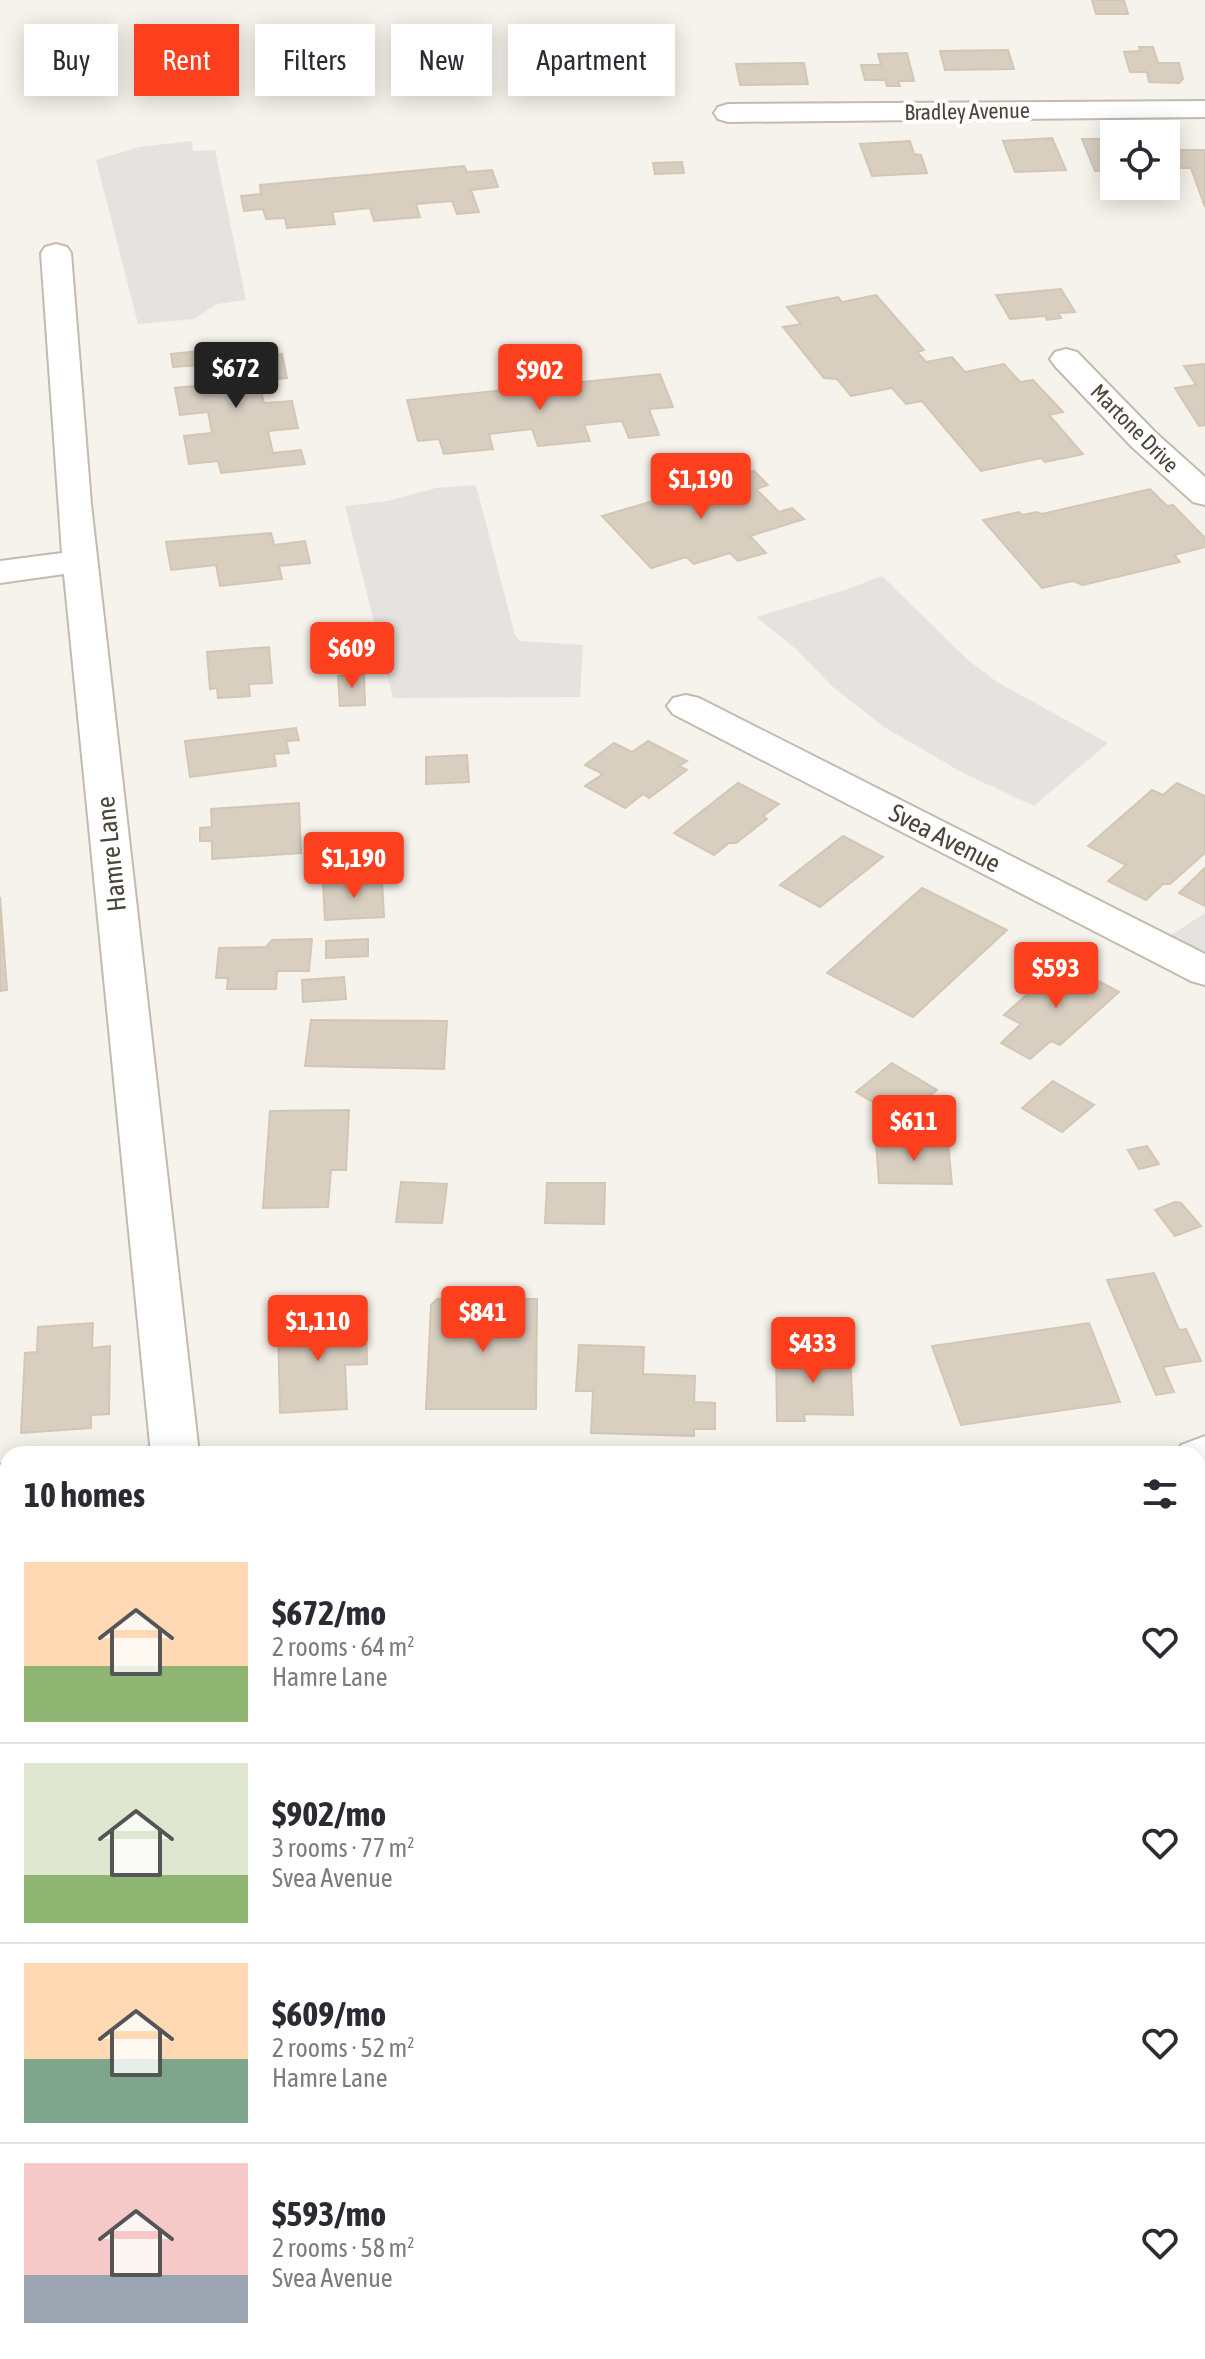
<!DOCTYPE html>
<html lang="en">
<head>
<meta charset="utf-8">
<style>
	body { margin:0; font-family:"Asap Condensed",sans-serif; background:#f7f7f7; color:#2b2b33; height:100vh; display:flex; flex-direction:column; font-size:30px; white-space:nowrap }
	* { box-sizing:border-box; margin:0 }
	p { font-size:26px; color:#7c7c81 }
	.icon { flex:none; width:44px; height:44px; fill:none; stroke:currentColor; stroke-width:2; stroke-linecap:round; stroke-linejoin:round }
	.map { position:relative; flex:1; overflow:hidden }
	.panel { position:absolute; left:0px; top:1446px; width:1206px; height:914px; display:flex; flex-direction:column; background:#fff; border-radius:24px 24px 0 0; box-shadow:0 4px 20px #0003 }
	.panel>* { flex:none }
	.banner { position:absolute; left:24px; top:24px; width:800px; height:72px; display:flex; gap:16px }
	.controls { position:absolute; left:1100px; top:120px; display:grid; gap:16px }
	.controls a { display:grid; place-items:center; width:80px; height:80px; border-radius:0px; background:#fff; box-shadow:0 4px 20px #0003; font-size:40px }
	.price { position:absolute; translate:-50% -68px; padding:0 18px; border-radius:8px; background:#fc3f1d; color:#fff; font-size:26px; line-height:52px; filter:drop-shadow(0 2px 4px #0008) }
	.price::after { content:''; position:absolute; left:50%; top:48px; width:24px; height:18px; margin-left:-12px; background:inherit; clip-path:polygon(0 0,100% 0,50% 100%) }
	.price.selected { background:#222; color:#fff }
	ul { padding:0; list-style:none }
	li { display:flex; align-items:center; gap:24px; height:200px; padding:0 24px }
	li+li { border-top:2px solid #e1e1e2 }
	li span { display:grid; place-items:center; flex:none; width:224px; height:160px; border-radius:0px; color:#555 }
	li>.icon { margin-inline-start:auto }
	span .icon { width:96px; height:96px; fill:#fffc; stroke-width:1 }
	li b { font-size:34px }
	h2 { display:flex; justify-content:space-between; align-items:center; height:96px; padding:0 24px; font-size:34px }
	.pill { padding:0 28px; border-radius:0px; background:#fff; box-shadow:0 4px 20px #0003; font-size:28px; line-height:72px }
	.pill.selected { background:#fc3f1d; color:#fff }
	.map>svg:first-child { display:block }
</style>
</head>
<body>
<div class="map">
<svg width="1205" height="2359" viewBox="0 0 1205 2359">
	<rect width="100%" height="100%" fill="#f6f3ec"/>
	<g fill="#e5e3e0">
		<path d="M192 141 193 151 215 150 246 300 217 304 194 319 138 324 96 160 139 147Z"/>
		<path d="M476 485 515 635 520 641 583 645 580 697 393 698 345 506 388 501 436 488Z"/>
		<path d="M882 576 968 660 997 682 1108 743 1034 806 963 773 884 727 833 687 796 649 756 617 845 590Z"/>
		<path d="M1205 913V952L1170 936Z"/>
	</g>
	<g fill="#d8cfc1" stroke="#d3c7b4" stroke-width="2">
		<path d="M1092 0H1124L1128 14H1096Z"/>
		<path d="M1139 47H1153L1158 63H1179L1183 79 1179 83 1149 82 1147 72H1130L1124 52 1140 51Z"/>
		<path d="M1008 50 1014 69 945 70 940 51Z"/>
		<path d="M907 53 914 81H898L900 86H887L885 80H865L861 65H881L878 54Z"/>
		<path d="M804 63 808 84 740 85 736 64Z"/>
		<path d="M1052 138 1066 170 1015 172 1003 141Z"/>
		<path d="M1082 139H1104L1107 146H1114V170L1095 171Z"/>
		<path d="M910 141 914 154 921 155 927 173 872 176 860 144Z"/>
		<path d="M1166 150H1205V207L1191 168H1171Z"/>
		<path d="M682 162 684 173 655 174 653 163Z"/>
		<path d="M464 166 467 172 492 170 498 187 471 190 479 212 457 214 452 201 416 204 420 217 374 221 370 208 332 212 335 224 287 228 285 218 266 219 263 209 244 211 241 196 261 194 260 185Z"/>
		<path d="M1061 289 1075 312 1058 313 1061 318 1047 320 1045 316 1010 319 996 295Z"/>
		<path d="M876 295 924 350 917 352 926 362 952 357 965 372 1004 364 1020 382 1033 380 1063 412 1049 415 1083 454 1045 462 1041 458 981 471 922 401 906 404 892 388 851 396 837 379 824 378 783 327 801 324 787 307 838 297 842 302Z"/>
		<path d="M251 346 254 357 282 354 287 378 259 381 264 403 292 401 298 428 268 431 273 453 301 450 305 464 221 473 218 461 189 464 184 436 212 433 208 412 180 415 175 388 206 385 202 365 173 367 171 354Z"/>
		<path d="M1205 364V425L1199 426 1175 388 1196 385 1184 366Z"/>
		<path d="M660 374 673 407 649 409 659 435 629 438 622 421 584 425 590 441 538 446 532 429 489 434 493 449 444 454 439 439 418 441 407 400Z"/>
		<path d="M754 471 768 485 756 489 779 512 792 508 804 519 750 536 766 553 738 561 730 553 694 564 686 557 651 568 602 516 670 496 660 487 691 478 700 487Z"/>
		<path d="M1150 489 1167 506 1173 505 1205 538V547L1174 555 1180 562 1083 585 1073 581 1042 588 983 520 1019 512 1022 515 1037 512 1042 514Z"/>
		<path d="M271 533 274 545 305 541 310 563 279 566 282 579 220 586 216 565 171 570 166 542Z"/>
		<path d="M269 647 272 683 249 684 250 696 218 698 217 688 210 689 207 652Z"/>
		<path d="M364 674 365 705 340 706 338 676Z"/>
		<path d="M296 728 299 740 286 741 289 753 274 754 276 766 190 777 185 741Z"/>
		<path d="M648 741 687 761 679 766 687 770 649 798 643 794 625 808 585 786 603 774 585 765 614 743 632 752Z"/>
		<path d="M467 755 469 782 426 784V757Z"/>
		<path d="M738 783 779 804 763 816 767 819 736 843H729L714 855 674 833Z"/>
		<path d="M1177 783 1205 796V853L1170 884H1163L1146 900 1108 881 1126 865 1088 846 1152 790 1163 795Z"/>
		<path d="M299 803 301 853 212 859V841H200V828L212 827 211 809Z"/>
		<path d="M843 836 883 857 820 907 780 885Z"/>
		<path d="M1205 868V906L1179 893Z"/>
		<path d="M382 880 384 917 325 920 323 883Z"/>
		<path d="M922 888 1007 930 913 1017 827 973Z"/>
		<path d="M0 897 7 990 0 991Z"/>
		<path d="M312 939 309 971H277L276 989H227L228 978H216L219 948 266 947 272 940Z"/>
		<path d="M368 939V956L326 958V941Z"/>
		<path d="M1063 962 1119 992 1060 1045 1051 1041 1030 1059 1001 1043 1021 1024 1004 1015Z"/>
		<path d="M344 977 346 999 303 1002 302 980Z"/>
		<path d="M311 1020 447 1021 444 1069 305 1066Z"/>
		<path d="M892 1063 937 1090 902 1119 856 1092Z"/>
		<path d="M1053 1081 1094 1105 1062 1132 1022 1108Z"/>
		<path d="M349 1110 346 1170H331L328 1207 263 1208 270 1111Z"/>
		<path d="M876 1142 948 1143 952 1184 879 1183Z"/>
		<path d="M1147 1146 1159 1164 1139 1169 1128 1150Z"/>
		<path d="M401 1182 447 1184 442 1223 396 1222Z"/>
		<path d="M547 1183H605L604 1224 545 1223Z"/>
		<path d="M1175 1202 1181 1203 1201 1226 1175 1236 1155 1210Z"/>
		<path d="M1154 1273 1179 1330 1186 1329 1201 1361 1163 1367 1174 1392 1156 1395 1107 1280Z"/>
		<path d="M437 1299H537L536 1409H426L431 1305Z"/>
		<path d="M366 1318 367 1364 345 1365 347 1409 280 1413 278 1324Z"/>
		<path d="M93 1323 92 1348 110 1346 109 1414 91 1415V1428L21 1433 25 1353 37 1352 38 1327Z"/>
		<path d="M1089 1323 1120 1402 961 1425 932 1346Z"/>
		<path d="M579 1345 644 1347 643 1374 695 1376 694 1402 715 1403V1429H694V1436L591 1433 593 1391H576Z"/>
		<path d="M776 1351 850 1353 853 1415 804 1414 805 1421H777Z"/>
		<path d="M8 1643V1739H0V1677Z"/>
		<path d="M1198 1871 1205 1877V1978L1198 1972Z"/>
		<path d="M1198 2095 1205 2101V2159L1201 2164 1198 2162Z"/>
		<path d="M337 2352H421L415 2359H344Z"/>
	</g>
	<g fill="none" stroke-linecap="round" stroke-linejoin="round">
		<g stroke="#c2bbae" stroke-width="4">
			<g id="minor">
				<path d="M1205 101V117L728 122 718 119 714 113 718 107 728 104Z"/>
				<path d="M56 244 67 247 71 253 91 504 199 1454H151L64 574 0 583V561L62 553 41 253 45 247Z"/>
				<path d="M1066 349 1077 352 1156 433 1205 477V505L1193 502 1132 447 1055 366 1050 359 1055 352Z"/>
				<path d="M686 695 699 698 1205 954V985L1191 981 673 714 667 706 673 698Z"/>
				<path d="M1205 1436V1625L1198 1628V1454H1176L1181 1445Z"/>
				<rect x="0" y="1465" width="8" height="38"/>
				<path d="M469 2352H534L531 2359H466Z"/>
			</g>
		</g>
		<use href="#minor" fill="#fff" fill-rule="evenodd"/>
	</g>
	<g text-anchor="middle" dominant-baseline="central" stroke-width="8" stroke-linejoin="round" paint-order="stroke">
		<g font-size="22" fill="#4b4439" stroke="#fff">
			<text transform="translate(967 111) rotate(-1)">Bradley Avenue</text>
			<text transform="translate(1135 428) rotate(45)">Martone Drive</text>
		</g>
		<g font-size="26" fill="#4b4439" stroke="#fff">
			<text transform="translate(945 838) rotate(27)">Svea Avenue</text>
			<text transform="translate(111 854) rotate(-96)">Hamre Lane</text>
		</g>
	</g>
</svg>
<div class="controls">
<a><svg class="icon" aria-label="locate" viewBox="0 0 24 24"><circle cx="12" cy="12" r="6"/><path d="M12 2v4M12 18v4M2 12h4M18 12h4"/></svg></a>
</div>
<b class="price selected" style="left:236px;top:410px">$672</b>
<b class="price" style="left:540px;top:412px">$902</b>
<b class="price" style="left:701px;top:521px">$1,190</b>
<b class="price" style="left:352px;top:690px">$609</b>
<b class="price" style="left:354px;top:900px">$1,190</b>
<b class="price" style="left:1056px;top:1010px">$593</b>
<b class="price" style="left:914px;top:1163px">$611</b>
<b class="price" style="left:483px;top:1354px">$841</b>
<b class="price" style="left:318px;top:1363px">$1,110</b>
<b class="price" style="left:813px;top:1385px">$433</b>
<div class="banner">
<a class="pill">Buy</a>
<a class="pill selected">Rent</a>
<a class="pill">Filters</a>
<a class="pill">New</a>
<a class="pill">Apartment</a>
</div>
<section class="panel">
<h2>10 homes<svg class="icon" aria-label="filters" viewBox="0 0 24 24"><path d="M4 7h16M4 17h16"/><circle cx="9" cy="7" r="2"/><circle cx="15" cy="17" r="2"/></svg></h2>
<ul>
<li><span style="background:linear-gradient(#ffd9b3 65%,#8fb573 0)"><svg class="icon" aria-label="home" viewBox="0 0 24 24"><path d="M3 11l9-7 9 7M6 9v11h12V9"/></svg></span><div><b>$672/mo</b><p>2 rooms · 64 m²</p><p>Hamre Lane</p></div><svg class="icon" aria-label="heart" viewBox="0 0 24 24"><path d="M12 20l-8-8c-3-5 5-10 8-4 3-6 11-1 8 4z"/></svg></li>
<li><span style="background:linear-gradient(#dfe7d0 70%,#8fb573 0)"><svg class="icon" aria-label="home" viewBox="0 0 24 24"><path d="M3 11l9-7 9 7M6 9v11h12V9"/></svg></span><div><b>$902/mo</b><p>3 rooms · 77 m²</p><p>Svea Avenue</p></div><svg class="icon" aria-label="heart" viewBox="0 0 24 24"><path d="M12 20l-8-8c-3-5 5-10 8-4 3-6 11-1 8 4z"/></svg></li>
<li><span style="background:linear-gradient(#ffd9b3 60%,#7fa58c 0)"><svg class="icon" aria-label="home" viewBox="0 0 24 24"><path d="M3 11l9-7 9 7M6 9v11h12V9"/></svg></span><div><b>$609/mo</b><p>2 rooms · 52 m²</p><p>Hamre Lane</p></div><svg class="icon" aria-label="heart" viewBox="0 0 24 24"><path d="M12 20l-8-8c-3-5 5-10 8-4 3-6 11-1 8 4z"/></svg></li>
<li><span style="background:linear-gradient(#f6c9c9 70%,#9aa5b1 0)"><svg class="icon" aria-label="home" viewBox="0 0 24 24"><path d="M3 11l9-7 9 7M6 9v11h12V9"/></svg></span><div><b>$593/mo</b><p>2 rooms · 58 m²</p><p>Svea Avenue</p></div><svg class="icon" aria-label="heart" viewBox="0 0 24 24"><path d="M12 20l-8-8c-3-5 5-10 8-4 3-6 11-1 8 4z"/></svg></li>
</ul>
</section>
</div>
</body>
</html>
